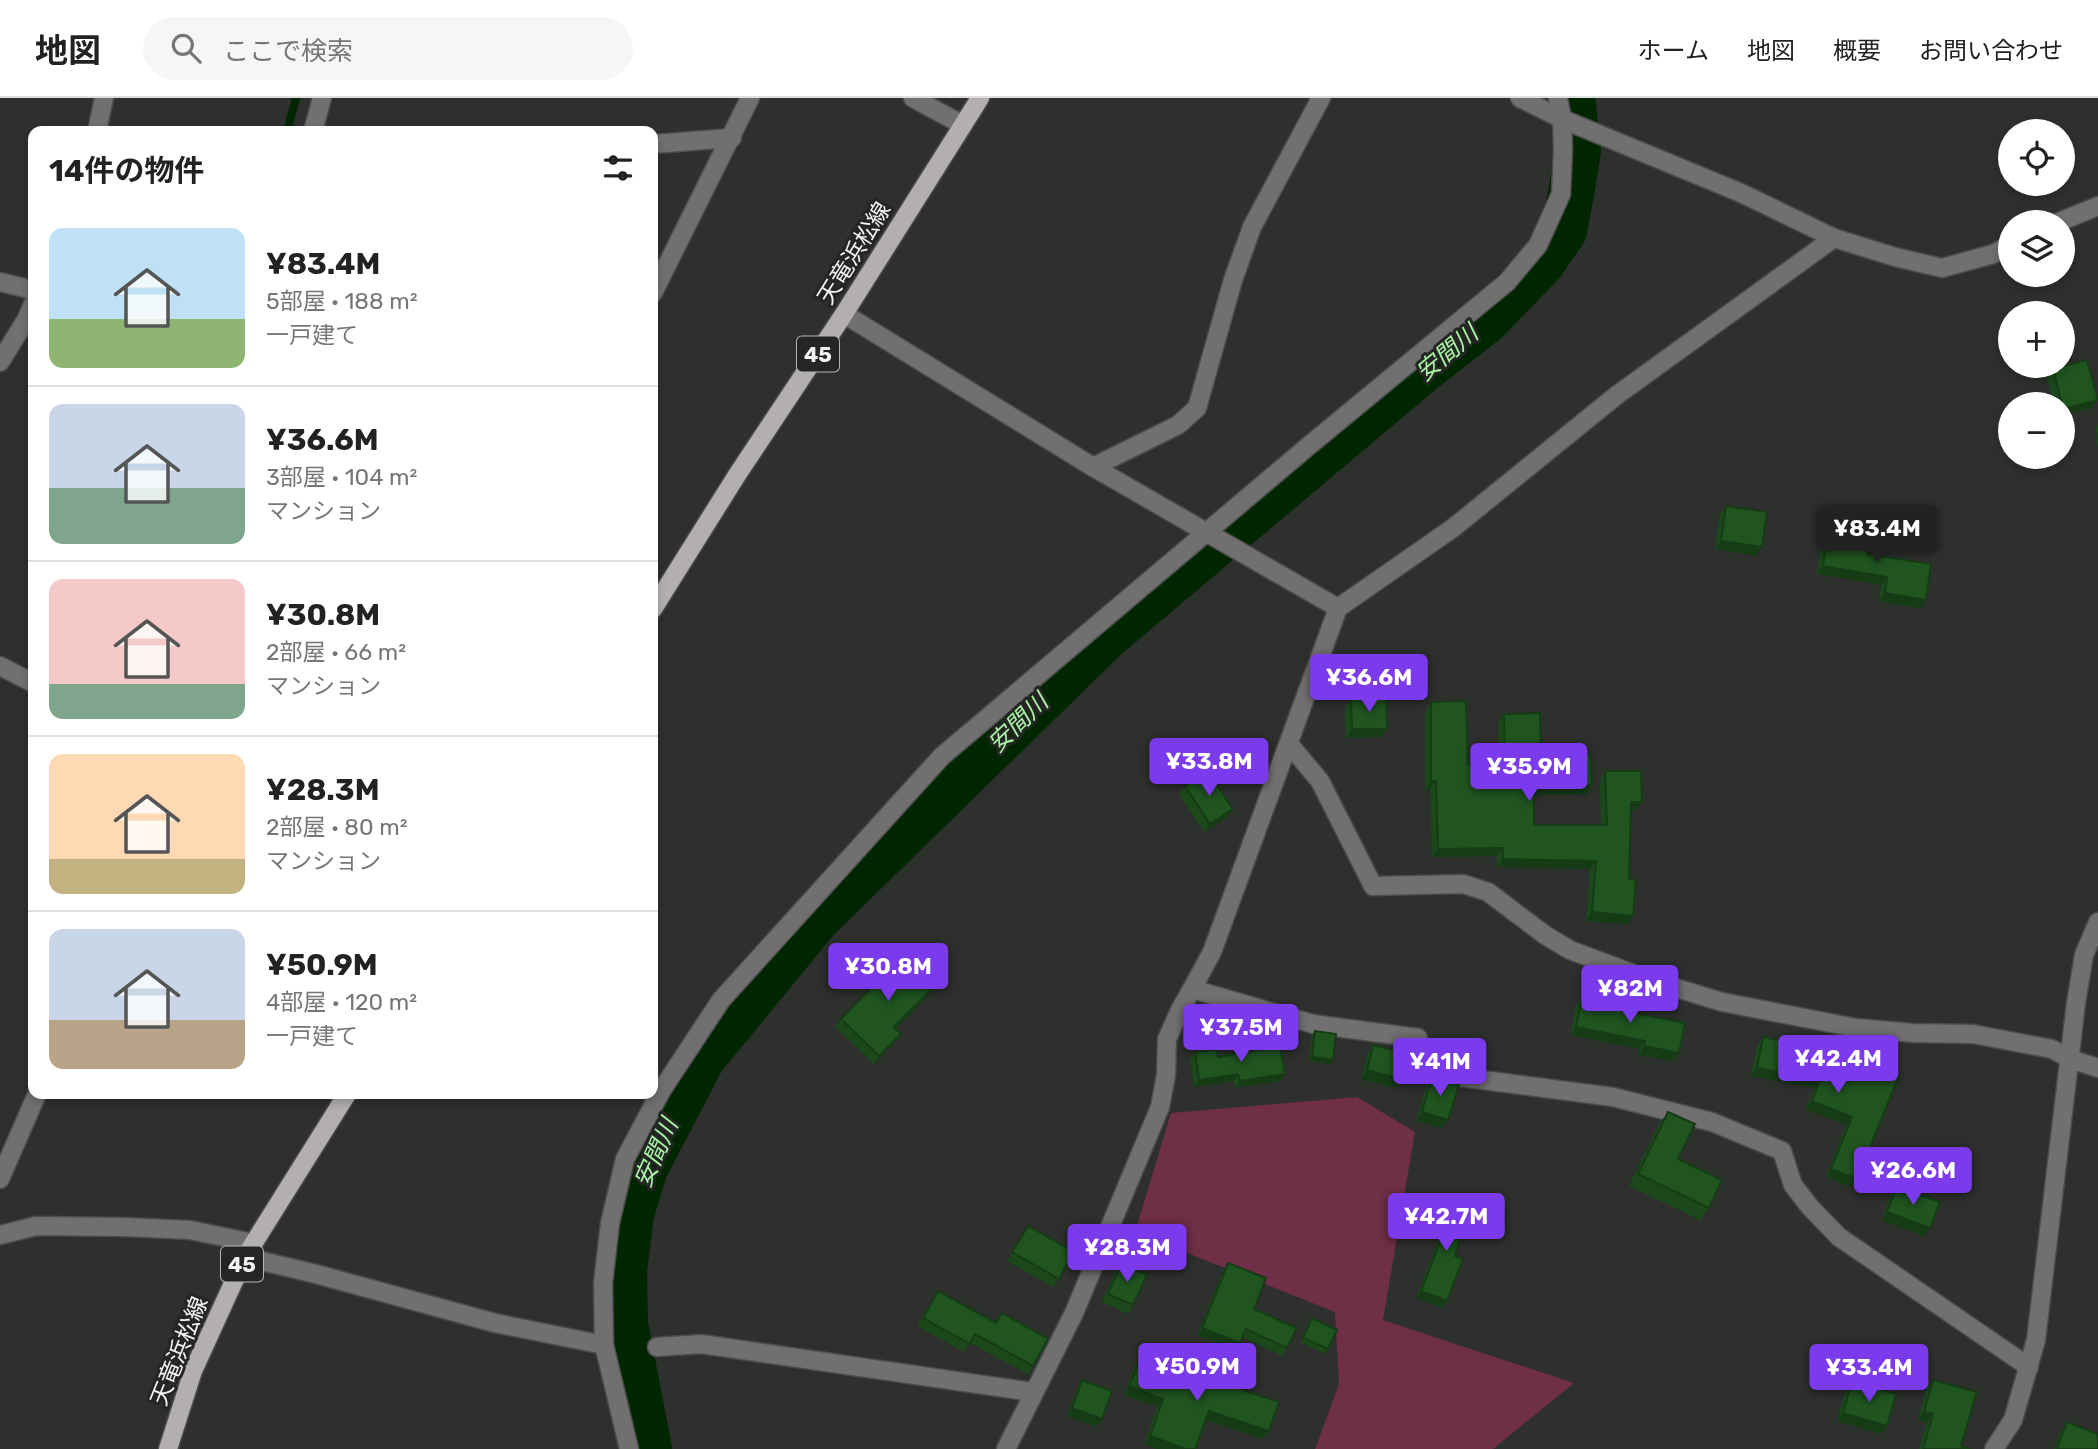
<!DOCTYPE html>
<html lang="ja">
<head>
<meta charset="utf-8">
<style>
	body { margin:0; font-family:Rubik,"Noto Sans JP",sans-serif; background:#f6f6f6; color:#222; height:100vh; display:flex; flex-direction:column; font-size:26px; white-space:nowrap }
	* { box-sizing:border-box; margin:0 }
	p { font-size:23px; color:#767676 }
	.icon { flex:none; width:38px; height:38px; fill:none; stroke:currentColor; stroke-width:2; stroke-linecap:round; stroke-linejoin:round }
	.map { position:relative; flex:1; overflow:hidden }
	.details { position:absolute; left:28px; top:28px; width:630px; height:973px; display:flex; flex-direction:column; background:#fff; border-radius:14px; box-shadow:0 4px 10px #0003 }
	.details>* { flex:none }
	.controls { position:absolute; left:1998px; top:21px; display:grid; gap:14px }
	.controls a { display:grid; place-items:center; width:77px; height:77px; border-radius:50%; background:#fff; box-shadow:0 4px 10px #0003; font-size:35px }
	.price { position:absolute; translate:-50% -60px; padding:0 16px; border-radius:7px; background:#7c3aed; color:#fff; font-size:23px; line-height:46px; filter:drop-shadow(0 2px 4px #0008) }
	.price::after { content:''; position:absolute; left:50%; top:42px; width:21px; height:16px; margin-left:-10px; background:inherit; clip-path:polygon(0 0,100% 0,50% 100%) }
	.price.on { background:#222; color:#fff }
	ul { padding:0; list-style:none }
	li { display:flex; align-items:center; gap:21px; height:175px; padding:0 21px }
	li+li { border-top:2px solid #e0e0e0 }
	li span { display:grid; place-items:center; flex:none; width:196px; height:140px; border-radius:14px; color:#555 }
	li>.icon { margin-inline-start:auto }
	span .icon { width:84px; height:84px; fill:#fffc; stroke-width:1 }
	li b { font-size:30px }
	h2 { display:flex; justify-content:space-between; align-items:center; height:84px; padding:0 21px; font-size:30px }
	header { display:flex; align-items:center; gap:42px; box-sizing:border-box; height:98px; padding:0 35px; background:#fff; border-bottom:2px solid #e0e0e0 }
	header strong { font-size:33px }
	nav { display:flex; gap:38px; margin-inline-start:auto; font-size:24px }
	.search { width:490px; height:63px; background:#f6f6f6; display:flex; align-items:center; gap:18px; box-sizing:border-box; padding:0 24px; border-radius:38px; color:#767676; font-size:26px }
	.map>svg:first-child { display:block }
</style>
</head>
<body>
<header>
<strong>地図</strong>
<div class="search"><svg class="icon" aria-label="search" viewBox="0 0 24 24"><circle cx="10" cy="10" r="6"/><path d="M15 15l6 6"/></svg>ここで検索</div>
<nav><a>ホーム</a><a>地図</a><a>概要</a><a>お問い合わせ</a></nav>
</header>
<div class="map">
<svg width="2098" height="1351" viewBox="0 0 2098 1351">
	<rect width="100%" height="100%" fill="#2d302d"/>
	<path fill="#6e2f47" d="M1357 999 1415 1034 1383 1222 1574 1285 1493 1351H1315L1339 1286 1335 1214 1135 1134 1171 1015Z"/>
	<g fill="none" stroke-linecap="round" stroke-linejoin="round">
		<path stroke="#002600" stroke-width="8" d="M287 33 296 0"/>
		<path stroke="#002600" stroke-width="46" d="M649 1351 625 1226 624 1173 631 1116 645 1070 702 961 817 821 1106 539 1422 273 1486 223 1542 165 1564 133 1572 90 1578 52 1572 0"/>
		<g stroke="#494c49" stroke-width="21">
			<g id="minor">
				<path d="M913 0 963 27"/>
				<path d="M1520 0 1562 21 1741 95 1834 140 1895 159 1942 170 1993 156 2011 147"/>
				<path d="M97 33 104 0"/>
				<path d="M313 33 322 0"/>
				<path d="M653 46 732 40"/>
				<path d="M2059 124 2098 108"/>
				<path d="M1834 140 1617 297 1453 430 1338 510 1212 854 1192 891 1313 926 1418 940 1421 974 1613 999 1712 1024 1782 1053 1793 1087 1810 1109 1839 1139 2029 1269"/>
				<path d="M0 184 33 192"/>
				<path d="M653 195 750 0"/>
				<path d="M844 216 1093 369 1338 510"/>
				<path d="M0 264 26 222 33 206"/>
				<path d="M1093 369 1178 327 1197 310 1233 182 1252 129 1321 0"/>
				<path d="M0 568 33 585"/>
				<path d="M1289 646 1320 683 1373 788 1463 786 1488 794 1545 837 1570 852 1650 882 1722 904 1856 930 1913 935 1973 936 2052 951 2070 961 2098 970"/>
				<path d="M0 1081 37 996"/>
				<path d="M0 1137 36 1128 124 1129 190 1132 253 1145"/>
				<path d="M245 1159 316 1176 495 1225 604 1247"/>
				<path d="M657 1249 701 1246 1033 1294"/>
				<path d="M629 1351 604 1247 603 1185 610 1125 625 1061 661 993 721 902 942 658 1306 350 1507 184 1538 147 1561 96 1563 52 1562 21 1558 0"/>
				<path d="M1006 1351 1074 1215 1160 1009 1166 977 1167 941 1180 912 1192 891"/>
				<path d="M1994 1351 2013 1322 2036 1242 2076 905 2084 857 2098 824"/>
			</g>
		</g>
		<g stroke="#494c49" stroke-width="21">
			<g id="major">
				<path d="M653 511 737 377 844 216 980 0"/>
				<path d="M168 1351 193 1273 245 1159 347 996"/>
			</g>
		</g>
		<use href="#minor" stroke="#716f70" stroke-width="18"/>
		<use href="#major" stroke="#b3afb0" stroke-width="18"/>
	</g>
	<g fill="#1c491c">
		<path d="M2053 271 2098 302 2092 310 2063 317V306H2054L2047 279Z"/>
		<path d="M2098 326V350L2096 329Z"/>
		<path d="M1726 408 1756 458 1715 451 1720 416Z"/>
		<path d="M1828 433 1867 456 1920 510 1879 503 1881 487 1817 476 1822 441Z"/>
		<path d="M1351 600 1387 631 1381 639 1346 640 1345 609Z"/>
		<path d="M1431 604 1468 666 1499 665 1498 624 1504 616 1541 658 1592 687 1586 696 1534 697V727H1601L1600 682 1605 673 1636 712H1631L1629 781 1633 818 1628 826 1586 823 1590 771 1497 769V758L1432 759 1430 691 1425 692V613Z"/>
		<path d="M1185 688 1233 711 1227 719 1204 734 1179 696Z"/>
		<path d="M874 873 928 897 896 931 895 944 874 966 835 929 841 921 874 887 868 882Z"/>
		<path d="M1582 899 1615 911 1679 955 1673 963 1638 957 1639 951 1570 937 1576 907Z"/>
		<path d="M1315 933 1333 962 1330 966 1309 963 1312 937Z"/>
		<path d="M1763 939 1797 948 1868 976 1873 968 1857 1081 1851 1089 1826 1079 1846 1027 1806 1011 1815 990 1751 978 1757 948Z"/>
		<path d="M1373 947 1396 990 1361 981 1368 955Z"/>
		<path d="M1195 954 1218 959 1280 983 1235 990 1234 983 1194 989 1190 961Z"/>
		<path d="M1432 978 1443 1030 1416 1023 1427 986Z"/>
		<path d="M1668 1014 1678 1061 1709 1110 1700 1122 1629 1088 1659 1026Z"/>
		<path d="M1897 1088 1924 1138 1882 1122 1891 1096Z"/>
		<path d="M1441 1105 1455 1158 1442 1210 1416 1200 1441 1136 1430 1133 1436 1112Z"/>
		<path d="M1028 1128 1059 1181 1053 1189 1007 1163Z"/>
		<path d="M1228 1165 1254 1211 1287 1250 1282 1258 1242 1239 1235 1252 1197 1237 1223 1173Z"/>
		<path d="M1121 1166 1133 1207 1128 1216 1102 1204 1115 1174Z"/>
		<path d="M938 1193 995 1224 1002 1215 1033 1268 1028 1276 970 1245 964 1254 917 1228Z"/>
		<path d="M1312 1220 1328 1251 1325 1256 1300 1244Z"/>
		<path d="M1140 1261 1191 1280 1197 1270 1224 1286 1269 1333 1263 1341 1205 1322 1195 1351H1157L1144 1346 1157 1309 1124 1297 1134 1269Z"/>
		<path d="M1082 1282 1102 1321 1096 1329 1067 1318 1077 1291Z"/>
		<path d="M1933 1282 1961 1348 1970 1351H1919L1927 1324 1918 1322 1927 1290Z"/>
		<path d="M1852 1283 1887 1328 1881 1336 1837 1323 1846 1292Z"/>
		<path d="M2067 1324 2098 1351H2054L2061 1333Z"/>
	</g>
	<g fill="#163c16">
		<path d="M2098 302 2092 310 2063 317V311Z"/>
		<path d="M1721 443 1762 449 1756 458 1715 451Z"/>
		<path d="M1823 468 1887 479 1881 487 1817 476Z"/>
		<path d="M1885 495 1926 502 1920 510 1879 503Z"/>
		<path d="M1352 631H1387L1381 639 1346 640Z"/>
		<path d="M1431 683H1436L1430 691 1425 692Z"/>
		<path d="M1592 687 1586 696 1528 697 1534 689Z"/>
		<path d="M1631 704H1642L1636 712H1625Z"/>
		<path d="M1233 711 1227 719 1204 734 1210 726Z"/>
		<path d="M1503 750 1497 758 1432 759 1438 751Z"/>
		<path d="M1503 761 1596 763 1590 771 1497 769Z"/>
		<path d="M1592 814 1633 818 1628 826 1586 823Z"/>
		<path d="M934 889 928 897 889 938 894 929Z"/>
		<path d="M1576 929 1645 943 1639 951 1570 937Z"/>
		<path d="M901 936 895 944 874 966 879 958Z"/>
		<path d="M1644 948 1679 955 1673 963 1638 957Z"/>
		<path d="M1312 959 1333 962 1330 966 1309 963Z"/>
		<path d="M1757 970 1820 982 1815 990 1751 978Z"/>
		<path d="M1367 972 1401 981 1396 990 1361 981Z"/>
		<path d="M1238 976 1234 983 1194 989 1199 982Z"/>
		<path d="M1285 976 1280 983 1235 990 1240 983Z"/>
		<path d="M1812 1003 1852 1019 1846 1027 1806 1011Z"/>
		<path d="M1422 1014 1448 1022 1443 1030 1416 1023Z"/>
		<path d="M1831 1071 1857 1081 1851 1089 1826 1079Z"/>
		<path d="M1887 1114 1930 1130 1924 1138 1882 1122Z"/>
		<path d="M1435 1126 1446 1129 1441 1136 1430 1133Z"/>
		<path d="M1421 1193 1447 1203 1442 1210 1416 1200Z"/>
		<path d="M1202 1230 1240 1245 1235 1252 1197 1237Z"/>
		<path d="M1129 1288 1163 1301 1157 1309 1124 1297Z"/>
		<path d="M1072 1310 1102 1321 1096 1329 1067 1318Z"/>
		<path d="M1209 1313 1269 1333 1263 1341 1203 1321Z"/>
		<path d="M1924 1314 1933 1316 1927 1324 1918 1322Z"/>
		<path d="M1843 1315 1887 1328 1881 1336 1837 1323Z"/>
		<path d="M1150 1338 1186 1351H1157L1144 1346Z"/>
	</g>
	<g fill="#205520" stroke="#163c16" stroke-width="2">
		<path d="M2087 262 2098 302 2063 311V306H2062L2053 271Z"/>
		<path d="M1726 408 1767 414 1762 449 1721 443Z"/>
		<path d="M1828 433 1869 439 1867 456 1931 466 1926 502 1885 495 1887 479 1823 468Z"/>
		<path d="M1351 600H1386L1387 631H1352Z"/>
		<path d="M1466 603 1468 666 1505 665 1504 616 1540 615 1541 658 1591 656 1592 687 1534 689V727H1607L1605 673H1641L1642 704H1631L1629 781 1636 782 1633 818 1592 814 1596 763 1503 761V750L1438 751 1436 683H1431V604Z"/>
		<path d="M1207 673 1233 711 1210 726 1185 688Z"/>
		<path d="M896 851 934 889 894 929 901 936 879 958 841 921 881 880 874 873Z"/>
		<path d="M1582 899 1616 905 1615 911 1685 925 1679 955 1644 948 1645 943 1576 929Z"/>
		<path d="M1315 933 1336 936 1333 962 1312 959Z"/>
		<path d="M1763 939 1798 946 1797 948 1870 977 1873 968 1899 978 1857 1081 1831 1071 1852 1019 1812 1003 1820 982 1757 970Z"/>
		<path d="M1373 947 1408 956 1401 981 1367 972Z"/>
		<path d="M1280 948 1285 976 1240 983 1238 976 1199 982 1195 954 1217 951 1218 959Z"/>
		<path d="M1432 978 1459 986 1448 1022 1422 1014Z"/>
		<path d="M1668 1014 1695 1026 1678 1061 1722 1082 1709 1110 1638 1076Z"/>
		<path d="M1897 1088 1940 1104 1930 1130 1887 1114Z"/>
		<path d="M1441 1105 1468 1113 1455 1158 1463 1161 1447 1203 1421 1193 1446 1129 1435 1126Z"/>
		<path d="M1028 1128 1074 1154 1059 1181 1012 1154Z"/>
		<path d="M1228 1165 1266 1180 1254 1211 1297 1230 1287 1250 1246 1231 1240 1245 1202 1230Z"/>
		<path d="M1121 1166 1147 1177 1133 1207 1108 1196Z"/>
		<path d="M938 1193 996 1225 1002 1215 1048 1241 1033 1268 975 1236 970 1246 923 1220Z"/>
		<path d="M1312 1220 1337 1232 1328 1251 1303 1240Z"/>
		<path d="M1140 1261 1193 1281 1197 1270 1226 1281 1224 1286 1279 1304 1269 1333 1209 1313 1195 1351H1186L1150 1338 1163 1301 1129 1288Z"/>
		<path d="M1082 1282 1112 1293 1102 1321 1072 1310Z"/>
		<path d="M1933 1282 1977 1294 1961 1348 1970 1351H1923L1933 1316 1924 1314Z"/>
		<path d="M1852 1283 1896 1296 1887 1328 1843 1315Z"/>
		<path d="M2067 1324 2098 1336V1351H2060L2057 1350Z"/>
	</g>
	<g text-anchor="middle" dominant-baseline="central" stroke-width="6" stroke-linejoin="round" paint-order="stroke">
		<g fill="#242623" stroke="#b5b7b5" stroke-width="2">
			<rect x="797" y="238.5" width="42" height="35" rx="5"/>
			<rect x="221" y="1148.5" width="42" height="35" rx="5"/>
		</g>
		<g font-size="21" font-weight="bold" fill="#f3f5f3">
			<text x="818" y="256">45</text>
			<text x="242" y="1166">45</text>
		</g>
		<g font-size="23" fill="#f3f5f3" stroke="#242623">
			<text transform="translate(854 155) rotate(-58)">天竜浜松線</text>
			<text transform="translate(179 1253) rotate(-68)">天竜浜松線</text>
		</g>
		<g font-size="24" font-style="italic" fill="#a9f5a5" stroke="#242623">
			<text transform="translate(1447 255) rotate(-40)">安間川</text>
			<text transform="translate(1018 625) rotate(-44)">安間川</text>
			<text transform="translate(656 1055) rotate(-66)">安間川</text>
		</g>
	</g>
</svg>
<div class="controls">
<a><svg class="icon" aria-label="locate" viewBox="0 0 24 24"><circle cx="12" cy="12" r="6"/><path d="M12 2v4M12 18v4M2 12h4M18 12h4"/></svg></a>
<a><svg class="icon" aria-label="layers" viewBox="0 0 24 24"><path d="M12 4l9 5-9 5-9-5zM3 14l9 5 9-5"/></svg></a>
<a>+</a>
<a>−</a>
</div>
<b class="price on" style="left:1877px;top:467px">¥83.4M</b>
<b class="price" style="left:1369px;top:616px">¥36.6M</b>
<b class="price" style="left:1209px;top:700px">¥33.8M</b>
<b class="price" style="left:1529px;top:705px">¥35.9M</b>
<b class="price" style="left:888px;top:905px">¥30.8M</b>
<b class="price" style="left:1630px;top:927px">¥82M</b>
<b class="price" style="left:1241px;top:966px">¥37.5M</b>
<b class="price" style="left:1838px;top:997px">¥42.4M</b>
<b class="price" style="left:1440px;top:1000px">¥41M</b>
<b class="price" style="left:1913px;top:1109px">¥26.6M</b>
<b class="price" style="left:1446px;top:1155px">¥42.7M</b>
<b class="price" style="left:1127px;top:1186px">¥28.3M</b>
<b class="price" style="left:1197px;top:1305px">¥50.9M</b>
<b class="price" style="left:1869px;top:1306px">¥33.4M</b>
<section class="details">
<h2>14件の物件<svg class="icon" aria-label="filters" viewBox="0 0 24 24"><path d="M4 7h16M4 17h16"/><circle cx="9" cy="7" r="2"/><circle cx="15" cy="17" r="2"/></svg></h2>
<ul>
<li><span style="background:linear-gradient(#bfe0f5 65%,#8fb573 0)"><svg class="icon" aria-label="home" viewBox="0 0 24 24"><path d="M3 11l9-7 9 7M6 9v11h12V9"/></svg></span><div><b>¥83.4M</b><p>5部屋 · 188 m²</p><p>一戸建て</p></div></li>
<li><span style="background:linear-gradient(#c9d6e8 60%,#7fa58c 0)"><svg class="icon" aria-label="home" viewBox="0 0 24 24"><path d="M3 11l9-7 9 7M6 9v11h12V9"/></svg></span><div><b>¥36.6M</b><p>3部屋 · 104 m²</p><p>マンション</p></div></li>
<li><span style="background:linear-gradient(#f6c9c9 75%,#7fa58c 0)"><svg class="icon" aria-label="home" viewBox="0 0 24 24"><path d="M3 11l9-7 9 7M6 9v11h12V9"/></svg></span><div><b>¥30.8M</b><p>2部屋 · 66 m²</p><p>マンション</p></div></li>
<li><span style="background:linear-gradient(#ffd9b3 75%,#c2b280 0)"><svg class="icon" aria-label="home" viewBox="0 0 24 24"><path d="M3 11l9-7 9 7M6 9v11h12V9"/></svg></span><div><b>¥28.3M</b><p>2部屋 · 80 m²</p><p>マンション</p></div></li>
<li><span style="background:linear-gradient(#c9d6e8 65%,#b9a48a 0)"><svg class="icon" aria-label="home" viewBox="0 0 24 24"><path d="M3 11l9-7 9 7M6 9v11h12V9"/></svg></span><div><b>¥50.9M</b><p>4部屋 · 120 m²</p><p>一戸建て</p></div></li>
</ul>
</section>
</div>
</body>
</html>
